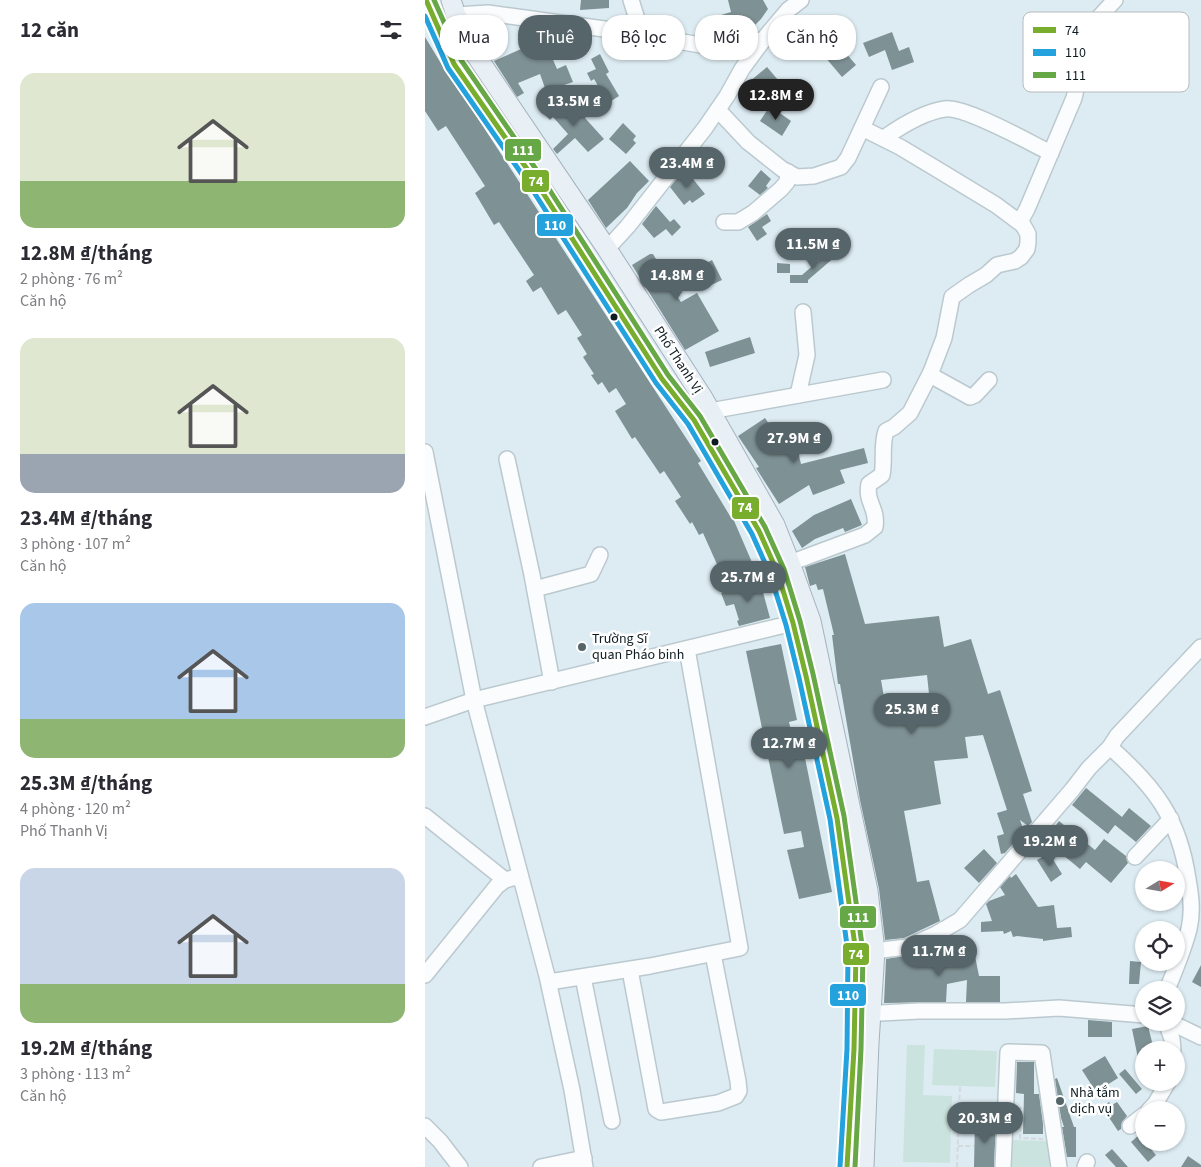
<!DOCTYPE html>
<html lang="vi">
<head>
<meta charset="utf-8">
<style>
	body { margin:0; font-family:"Source Sans 3",sans-serif; background:#f7f7f7; color:#2b2b33; height:100vh; display:flex; flex-direction:column; font-size:19px; white-space:nowrap }
	* { box-sizing:border-box; margin:0 }
	p { font-size:16px; color:#7c7c81 }
	.icon { flex:none; width:28px; height:28px; fill:none; stroke:currentColor; stroke-width:2; stroke-linecap:round; stroke-linejoin:round }
	.map { position:relative; flex:1; overflow:hidden }
	.drawer { display:flex; flex-direction:column; background:#fff; width:425px }
	.drawer>* { flex:none }
	.banner { position:absolute; left:15px; top:15px; width:475px; height:45px; display:flex; gap:10px }
	.needle { width:32px; rotate:79deg }
	.buttons { position:absolute; left:710px; top:861px; display:grid; gap:10px }
	.buttons a { display:grid; place-items:center; width:50px; height:50px; border-radius:50%; background:#fff; box-shadow:0 1px 4px #0004; font-size:25px }
	.price { position:absolute; translate:-50% -42px; padding:0 11px; border-radius:18px; background:#56656a; color:#fff; font-size:16px; line-height:32px; filter:drop-shadow(0 1px 2px #0008) }
	.price::after { content:''; position:absolute; left:50%; top:30px; width:15px; height:11px; margin-left:-8px; background:inherit; clip-path:polygon(0 0,100% 0,50% 100%) }
	.price.selected { background:#222; color:#fff }
	ul { padding:0; list-style:none }
	li { display:grid; align-content:center; gap:10px; height:265px; padding:0 20px }
	li span { display:grid; place-items:center; height:155px; border-radius:15px; color:#555 }
	li>.icon { margin-inline-start:auto }
	span .icon { width:90px; height:90px; fill:#fffc; stroke-width:1 }
	li b { font-size:21px }
	h2 { display:flex; justify-content:space-between; align-items:center; height:60px; padding:0 20px; font-size:21px }
	.tag { padding:0 18px; border-radius:20px; background:#fff; box-shadow:0 1px 4px #0004; font-size:18px; line-height:45px }
	.tag.selected { background:#56656a; color:#fff }
	main { display:flex; flex:1; min-height:0 }
	.map>svg:first-child { display:block }
</style>
</head>
<body>
<main>
<section class="drawer">
<h2>12 căn<svg class="icon" aria-label="filters" viewBox="0 0 24 24"><path d="M4 7h16M4 17h16"/><circle cx="9" cy="7" r="2"/><circle cx="15" cy="17" r="2"/></svg></h2>
<ul>
<li><span style="background:linear-gradient(#dfe7d0 70%,#8fb573 0)"><svg class="icon" aria-label="home" viewBox="0 0 24 24"><path d="M3 11l9-7 9 7M6 9v11h12V9"/></svg></span><div><b>12.8M ₫/tháng</b><p>2 phòng · 76 m²</p><p>Căn hộ</p></div></li>
<li><span style="background:linear-gradient(#dfe7d0 75%,#9aa5b1 0)"><svg class="icon" aria-label="home" viewBox="0 0 24 24"><path d="M3 11l9-7 9 7M6 9v11h12V9"/></svg></span><div><b>23.4M ₫/tháng</b><p>3 phòng · 107 m²</p><p>Căn hộ</p></div></li>
<li><span style="background:linear-gradient(#a9c7e8 75%,#8fb573 0)"><svg class="icon" aria-label="home" viewBox="0 0 24 24"><path d="M3 11l9-7 9 7M6 9v11h12V9"/></svg></span><div><b>25.3M ₫/tháng</b><p>4 phòng · 120 m²</p><p>Phố Thanh Vị</p></div></li>
<li><span style="background:linear-gradient(#c9d6e8 75%,#8fb573 0)"><svg class="icon" aria-label="home" viewBox="0 0 24 24"><path d="M3 11l9-7 9 7M6 9v11h12V9"/></svg></span><div><b>19.2M ₫/tháng</b><p>3 phòng · 113 m²</p><p>Căn hộ</p></div></li>
</ul>
</section>
<div class="map">
<svg width="776" height="1167" viewBox="0 0 776 1167">
	<rect width="100%" height="100%" fill="#ddecf3"/>
	<g fill="#cbe3de">
		<path d="M482 1045H500L498 1095 527 1096 525 1163 478 1162Z"/>
		<path d="M509 1049 572 1051 570 1087 507 1085Z"/>
		<path d="M583 1140 627 1141 631 1167H582Z"/>
	</g>
	<g fill="#7e9194" fill-rule="evenodd">
		<path d="M156 0H184V8L155 10Z"/>
		<path d="M303 0H338L343 9 336 19 326 29 311 33 297 35 293 16 306 12Z"/>
		<path d="M467 32 474 51 484 47 489 62 467 70 460 50 444 57 438 43Z"/>
		<path d="M404 33 431 65 417 77 400 57 397 60 387 49Z"/>
		<path d="M0 37 20 70 50 114 276 461 273 463 305 516H307L329 567 299 580 278 533 274 535 267 522 265 524 250 501 256 497 239 471 235 474 210 437 207 439 190 411 201 404 191 388 184 393 177 382 173 385 166 375 169 374 158 357 162 354 152 338 157 335 141 310 133 315 116 287 108 292 101 281 109 275 74 222 69 225 50 193 60 186 21 126 13 131 0 111Z"/>
		<path d="M119 39 132 69 141 65 148 82 121 91 115 74 93 83 99 93 92 97 69 61Z"/>
		<path d="M175 54 184 72 181 74 194 96 183 103 169 79 166 81 162 73 171 69 166 59Z"/>
		<path d="M342 67 359 87 343 101 324 82Z"/>
		<path d="M132 101 145 114 154 105 164 114 160 118 179 139 163 152 150 138 132 154 128 149 143 134 128 117 125 120 119 114Z"/>
		<path d="M345 106 366 121 357 136 335 121Z"/>
		<path d="M198 123 211 136 208 140 211 143 201 154 184 139Z"/>
		<path d="M205 161 224 181 212 193 202 208 181 228 163 200Z"/>
		<path d="M260 169 280 194 267 203 265 200 259 205 245 187Z"/>
		<path d="M336 170 346 179 341 186 343 188 335 195 323 186Z"/>
		<path d="M231 206 245 222 249 219 256 227 247 236 241 229 229 238 217 224Z"/>
		<path d="M342 214 346 221 337 227 342 234 332 241 323 227Z"/>
		<path d="M406 250 411 256 383 280V283H365V275H377Z"/>
		<path d="M225 254H228L241 276 269 261 275 273 246 287 256 302 272 293 294 331 260 350 207 265Z"/>
		<path d="M287 260 297 280 282 287 272 268Z"/>
		<path d="M352 263 365 264V273H352Z"/>
		<path d="M325 337 330 353 285 367 280 352Z"/>
		<path d="M340 418 359 446 371 443 376 464 439 448 443 463 415 470 420 483 388 495 384 485 354 504 331 468 334 467 313 436Z"/>
		<path d="M426 499 437 525 420 532 418 528 390 539 377 548 367 531 389 515Z"/>
		<path d="M420 554 440 624 514 616 519 647 546 639 563 694 575 690 607 791 598 794 607 822 603 826 595 820 599 831 580 853 576 854 572 836 579 834 572 813 582 810 558 735 540 737 543 758 509 761 516 804 479 811 492 882 504 880 515 921 479 938 460 940 454 889 435 800 415 684H413L407 635H409L398 589 393 590 391 584 385 586 380 567ZM502 675 506 713 463 720 456 680Z"/>
		<path d="M335 581 345 618 314 626 312 621 314 620 309 604 301 606 296 593Z"/>
		<path d="M356 644 372 720 364 722 368 740 376 738 407 892 374 899 362 850 379 847 376 831 359 834 321 651Z"/>
		<path d="M661 788 697 817 704 808 726 826 711 842 690 825 683 834 647 805Z"/>
		<path d="M634 821 670 850 679 839 701 856 703 863 686 883 661 862 655 869 620 840Z"/>
		<path d="M559 849 572 863 554 883 539 868Z"/>
		<path d="M624 853 637 874 626 882 612 860Z"/>
		<path d="M591 874 613 907 629 905 632 928 646 927 647 937 618 941V939L592 936 588 937 586 931 579 934 578 931 556 932V922L567 921 561 904 564 901 580 895 575 887 585 876 586 878Z"/>
		<path d="M538 938 540 948 548 946 554 976H575V1002H541L542 980 522 984 521 1002 459 1003 461 959 489 954V961H521L517 942Z"/>
		<path d="M705 961 716 962 714 984H704Z"/>
		<path d="M776 965V987L767 982Z"/>
		<path d="M663 1020 687 1022V1037H663Z"/>
		<path d="M723 1026 729 1050H719V1068H715L707 1029Z"/>
		<path d="M680 1056 693 1078 671 1092 657 1070Z"/>
		<path d="M592 1062H609V1094H614L618 1124V1134H598L599 1094 591 1093Z"/>
		<path d="M700 1069 717 1089 711 1094 694 1074Z"/>
		<path d="M632 1078 649 1127H651V1157H642L637 1127H639L636 1118 630 1079Z"/>
		<path d="M684 1102 687 1105 692 1102 702 1116 697 1122 696 1129 693 1131 677 1107Z"/>
		<path d="M550 1121 571 1122 569 1167H549Z"/>
		<path d="M714 1135 731 1155 723 1162 706 1142Z"/>
		<path d="M687 1149 703 1167H691L680 1155Z"/>
		<path d="M763 1156 776 1165V1167H756Z"/>
	</g>
	<g fill="none" stroke-linecap="round" stroke-linejoin="round">
		<g stroke="#bbc9cf" stroke-width="18">
			<g id="minor">
				<path d="M206 0 217 35"/>
				<path d="M31 15 63 13 85 16 201 32 281 46 339 40"/>
				<path d="M293 110 323 142 357 169 372 177 389 176 416 167 423 158 456 87"/>
				<path d="M437 128 475 147 510 168 571 205 598 225 603 234V242L602 249 596 257 590 261 572 265 561 275 544 285 527 297 519 338 506 372 507 376 545 397 550 395 564 380"/>
				<path d="M459 138C476 126 498 112 520 109 540 106 605 143 626 153"/>
				<path d="M590 219 597 218 602 209 649 98 666 26 690 0"/>
				<path d="M299 222H313L328 213 356 189 362 182 363 172"/>
				<path d="M182 249 203 226 280 128 302 96 317 69 342 35 363 10 376 0"/>
				<path d="M373 395 382 355 378 312"/>
				<path d="M285 411 458 380"/>
				<path d="M0 452 49 700 122 976 147 1090 160 1167"/>
				<path d="M82 459 107 575 127 682"/>
				<path d="M365 563 440 535 450 527C453 508 440 502 444 484L457 475C460 460 456 445 461 431L469 427 485 413 506 372"/>
				<path d="M110 589 166 574 175 555"/>
				<path d="M0 717 49 700 368 623"/>
				<path d="M685 747C730 787 754 818 763 879 766 896 768 912 764 929 759 949 750 970 742 990"/>
				<path d="M0 816 80 880"/>
				<path d="M710 857 746 819"/>
				<path d="M440 952 482 947 511 934 535 920 647 790 664 768 685 747 692 736 776 647"/>
				<path d="M205 970 231 1109 236 1112 293 1103 311 1096 314 1091 313 1081 288 954"/>
				<path d="M0 975 72 886 80 880 95 876"/>
				<path d="M158 977 187 1121"/>
				<path d="M124 982 225 966 315 948 262 649"/>
				<path d="M436 1014 494 1011H580L634 1008 719 1015"/>
				<path d="M741 1022 747 1039 748 1050"/>
				<path d="M745 1022 776 1037"/>
				<path d="M724 1110 730 1104 743 1082"/>
				<path d="M0 1126 15 1141 35 1167"/>
				<path d="M705 1126 719 1115"/>
				<path d="M116 1167 159 1158"/>
				<path d="M578 1167 583 1052 617 1053 634 1167"/>
				<path d="M660 1167 662 1162"/>
			</g>
		</g>
		<g stroke="#a4b2be" stroke-width="21">
			<g id="major">
				<path d="M1 0 29 64 109 179 237 379 269 420 334 531 352 571 368 623 381 676 412 818 431 953 429 1049 422 1167"/>
				<path d="M26 0 31 15 50 54 182 249 278 398 350 525 365 563 386 621 443 891 450 951 444 1043 439 1167"/>
			</g>
		</g>
		<g stroke="#d4d9dc" stroke-width="2" stroke-dasharray="5 2.5" stroke-linecap="butt">
			<path d="M534 1107 535 1087"/>
			<path d="M592 1108H596L595 1138 618 1139"/>
			<path d="M533 1146H549"/>
			<path d="M532 1167 534 1107 569 1108"/>
		</g>
		<use href="#minor" stroke="#fafcfd" stroke-width="15"/>
		<use href="#major" stroke="#e8eff5" stroke-width="19"/>
		<g stroke="#fff" stroke-width="9">
			<path id="bus-1" d="M1 0 29 64 109 179 237 379 269 420 334 531 352 571 368 623 381 676 412 818 431 953 429 1049 422 1167"/>
		</g>
		<g stroke="#fff" stroke-width="9">
			<path id="bus-2" d="M0 16 23 68 103 183 231 383 263 424 327 534 345 574 361 625 374 678 405 819 423 953 422 1049 415 1167"/>
		</g>
		<g stroke="#fff" stroke-width="9">
			<path id="bus-3" d="M9 0 36 60 115 175 243 375 275 416 340 527 359 569 375 621 388 674 419 816 438 952 436 1049 430 1167"/>
		</g>
		<use href="#bus-1" stroke="#78ad2d" stroke-width="5"/>
		<use href="#bus-2" stroke="#23a2de" stroke-width="5"/>
		<use href="#bus-3" stroke="#66a746" stroke-width="5"/>
	</g>
	<g fill="#0e1c21" stroke="#fff" stroke-width="2">
		<circle cx="189" cy="317" r="4.5"/>
		<circle cx="290" cy="442" r="4.5"/>
	</g>
	<g fill="#56656a" stroke="#fff" stroke-width="2">
		<circle cx="157" cy="647" r="5"/>
		<circle cx="635" cy="1101" r="5"/>
	</g>
	<g text-anchor="middle" dominant-baseline="central" stroke-width="5" stroke-linejoin="round" paint-order="stroke">
		<g font-size="14" fill="#0e1c21" stroke="#fff">
			<text transform="translate(253 360) rotate(57)">Phố Thanh Vị</text>
		</g>
		<g font-size="14" fill="#0e1c21" stroke="#fff" text-anchor="start">
			<text x="167" y="639">Trường Sĩ<tspan x="167" dy="16">quan Pháo binh</tspan></text>
			<text x="645" y="1093">Nhà tắm<tspan x="645" dy="16">dịch vụ</tspan></text>
		</g>
	</g>
	<rect x="598" y="12" width="166" height="80" rx="8" fill="#fff" stroke="#b7bbbc" stroke-width="1"/>
	<rect x="608" y="27" width="23" height="6" fill="#78ad2d"/>
	<rect x="608" y="49" width="23" height="7" fill="#23a2de"/>
	<rect x="608" y="72" width="23" height="6" fill="#66a746"/>
	<g font-size="14" fill="#0e1c21">
		<text x="640" y="35">74</text>
		<text x="640" y="57">110</text>
		<text x="640" y="80">111</text>
	</g>
	<g stroke="#fff" stroke-width="2">
		<rect x="79" y="138" width="38" height="24" rx="5" fill="#66a746"/>
		<rect x="96" y="169" width="29" height="24" rx="5" fill="#78ad2d"/>
		<rect x="111" y="213" width="38" height="24" rx="5" fill="#23a2de"/>
		<rect x="306" y="496" width="29" height="24" rx="5" fill="#78ad2d"/>
		<rect x="414" y="905" width="38" height="24" rx="5" fill="#66a746"/>
		<rect x="417" y="942" width="28" height="24" rx="5" fill="#78ad2d"/>
		<rect x="404" y="983" width="38" height="24" rx="5" fill="#23a2de"/>
	</g>
	<g font-size="14" text-anchor="middle" font-weight="bold" fill="#fff">
		<text x="98" y="155">111</text>
		<text x="111" y="186">74</text>
		<text x="130" y="230">110</text>
		<text x="320" y="512">74</text>
		<text x="433" y="922">111</text>
		<text x="431" y="959">74</text>
		<text x="423" y="1000">110</text>
	</g>
</svg>
<div class="buttons">
<a><svg class="needle" viewBox="-14 -14 28 28"><path d="M0-13l5 13h-10z" fill="#e53935"/><path d="M0 13l5-13h-10z" fill="#7c7c81"/></svg></a>
<a><svg class="icon" aria-label="locate" viewBox="0 0 24 24"><circle cx="12" cy="12" r="6"/><path d="M12 2v4M12 18v4M2 12h4M18 12h4"/></svg></a>
<a><svg class="icon" aria-label="layers" viewBox="0 0 24 24"><path d="M12 4l9 5-9 5-9-5zM3 14l9 5 9-5"/></svg></a>
<a>+</a>
<a>−</a>
</div>
<b class="price selected" style="left:351px;top:121px">12.8M ₫</b>
<b class="price" style="left:149px;top:127px">13.5M ₫</b>
<b class="price" style="left:262px;top:189px">23.4M ₫</b>
<b class="price" style="left:388px;top:270px">11.5M ₫</b>
<b class="price" style="left:252px;top:301px">14.8M ₫</b>
<b class="price" style="left:369px;top:464px">27.9M ₫</b>
<b class="price" style="left:323px;top:603px">25.7M ₫</b>
<b class="price" style="left:487px;top:735px">25.3M ₫</b>
<b class="price" style="left:364px;top:769px">12.7M ₫</b>
<b class="price" style="left:625px;top:867px">19.2M ₫</b>
<b class="price" style="left:514px;top:977px">11.7M ₫</b>
<b class="price" style="left:560px;top:1144px">20.3M ₫</b>
<div class="banner">
<a class="tag">Mua</a>
<a class="tag selected">Thuê</a>
<a class="tag">Bộ lọc</a>
<a class="tag">Mới</a>
<a class="tag">Căn hộ</a>
</div>
</div>
</main>
</body>
</html>
